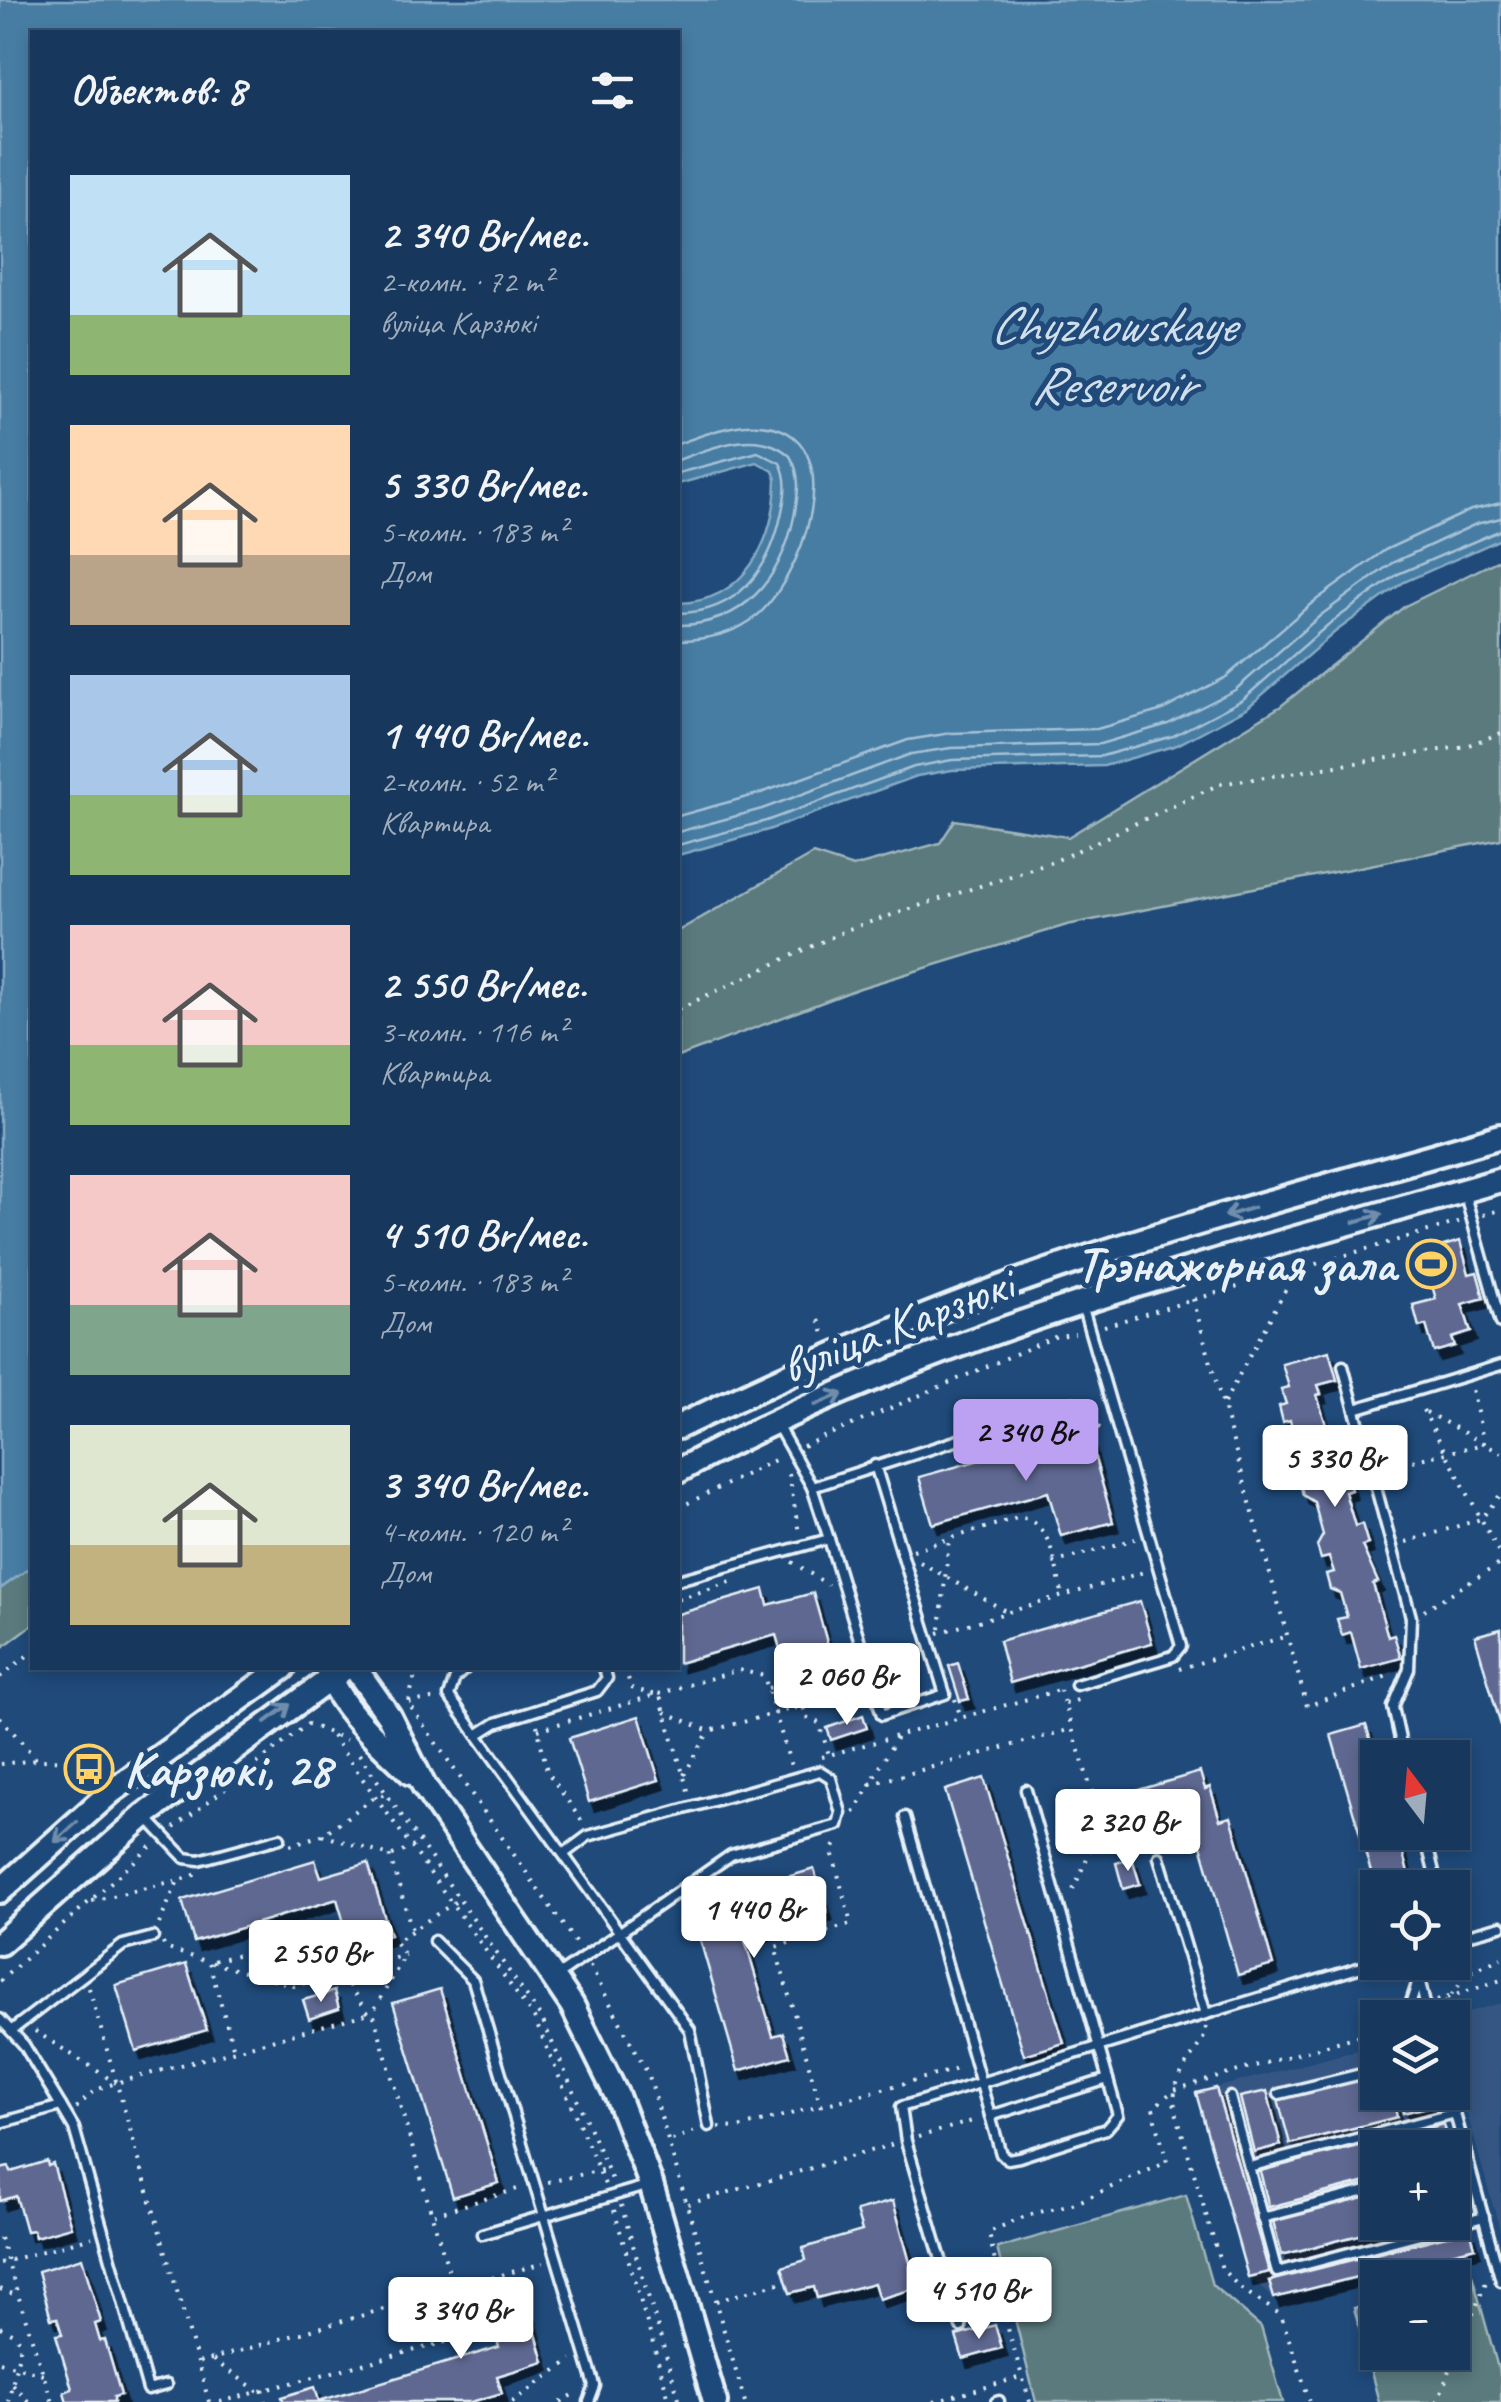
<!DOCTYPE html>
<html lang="ru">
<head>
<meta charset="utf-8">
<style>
	body { margin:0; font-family:Caveat,sans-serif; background:#244365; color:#f1f3f6; height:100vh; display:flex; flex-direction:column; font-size:38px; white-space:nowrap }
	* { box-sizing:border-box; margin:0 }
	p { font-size:32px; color:#9eacbb }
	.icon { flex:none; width:55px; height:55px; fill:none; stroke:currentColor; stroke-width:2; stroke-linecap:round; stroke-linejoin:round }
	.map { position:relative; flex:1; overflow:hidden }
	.drawer { position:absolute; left:30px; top:30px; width:650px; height:1640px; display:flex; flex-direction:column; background:#17385c; border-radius:0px; box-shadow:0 5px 15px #0003,0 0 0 2px #365272 }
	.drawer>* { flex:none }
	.needle { width:65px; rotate:344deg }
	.controls { position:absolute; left:1360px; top:1740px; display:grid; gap:20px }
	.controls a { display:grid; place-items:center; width:110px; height:110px; border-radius:0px; background:#17385c; box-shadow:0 5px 15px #0003,0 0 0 2px #365272; font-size:50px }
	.price { position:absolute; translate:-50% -85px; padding:0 22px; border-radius:10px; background:#fff; color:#222; font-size:32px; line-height:65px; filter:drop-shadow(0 2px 5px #0008) }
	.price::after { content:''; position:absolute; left:50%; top:60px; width:30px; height:22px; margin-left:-15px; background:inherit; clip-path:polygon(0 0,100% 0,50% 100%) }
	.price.selected { background:#bca0f2; color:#111 }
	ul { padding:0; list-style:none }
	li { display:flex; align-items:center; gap:30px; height:250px; padding:0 40px }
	li span { display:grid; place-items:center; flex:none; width:280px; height:200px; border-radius:0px; color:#555 }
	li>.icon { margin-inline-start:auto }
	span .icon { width:120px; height:120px; fill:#fffc; stroke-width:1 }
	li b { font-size:42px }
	h2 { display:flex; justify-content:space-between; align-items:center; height:120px; padding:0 40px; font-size:42px }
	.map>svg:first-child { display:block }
</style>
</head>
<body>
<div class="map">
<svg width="1501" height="2402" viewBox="0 0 1501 2402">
	<defs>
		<filter id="shadow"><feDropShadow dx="5.5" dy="9" stdDeviation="0" flood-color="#0009"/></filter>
	</defs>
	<rect width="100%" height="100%" fill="#1f4a7a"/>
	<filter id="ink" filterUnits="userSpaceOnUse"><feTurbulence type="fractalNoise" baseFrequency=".01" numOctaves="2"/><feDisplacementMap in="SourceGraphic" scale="20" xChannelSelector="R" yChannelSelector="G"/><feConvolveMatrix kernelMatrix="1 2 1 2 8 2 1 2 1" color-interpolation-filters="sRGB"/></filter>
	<g filter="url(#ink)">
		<g fill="#365683">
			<path d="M1501 2003V2234L1453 2063 1451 2017Z"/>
			<path d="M1377 2045 1378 2092 1436 2093 1450 2147 1378 2148V2222H1452L1453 2159 1475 2247 1274 2298 1248 2277 1196 2093Z"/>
		</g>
		<g fill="#5a7a7e" stroke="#a1b6bb" stroke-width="2.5">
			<path d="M1501 559V839L1067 925 860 988 678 1057V931L813 854 853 867 940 843 955 820 1068 837 1281 706 1405 606Z"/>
			<path d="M32 1566V1625L0 1649V1589Z"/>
			<path d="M1186 2195 1212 2285 1261 2327 1283 2402H1036L997 2248Z"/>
			<path d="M1472 2275 1501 2379V2402H1379L1354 2308 1377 2301 1378 2352H1452L1453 2281Z"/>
		</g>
		<path fill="#467ca3" stroke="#87abc5" stroke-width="2.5" d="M0 0H1501V539L1404 582 1335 632 1247 708 1177 745 1104 766 952 770 917 776 768 830 678 855V603C745 602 775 541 776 479L773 471 757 462 678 484V32H32V1566L0 1589Z"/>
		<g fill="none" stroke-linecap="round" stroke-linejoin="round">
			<g stroke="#a7c2d6" stroke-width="2.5">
				<path d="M678 444C702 435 733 423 759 425 858 431 801 587 750 621 728 636 704 640 678 640"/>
				<path d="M678 460C713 447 759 427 790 456 802 475 798 496 794 517 781 579 744 625 678 625"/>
				<path d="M678 473 758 452 780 463C789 480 785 498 781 516 769 571 737 613 678 613"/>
				<path d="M678 816 758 794 908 740 951 733 1097 729 1163 710 1226 677 1312 603 1385 550 1471 510 1501 503"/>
				<path d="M678 832 762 809 911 754 951 748 1100 744 1168 724 1235 690 1321 615 1392 563 1476 524 1501 518"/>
				<path d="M678 845 766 821 914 767 952 760 1102 756 1173 736 1242 700 1329 624 1398 574 1501 530"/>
			</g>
		</g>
		<g fill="#5f6891" stroke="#e8f1f8" stroke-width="2.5" filter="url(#shadow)">
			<path d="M1460 1241 1469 1274 1477 1272 1484 1298 1462 1304 1471 1332 1452 1338 1455 1346 1434 1352 1426 1325 1419 1327 1413 1305 1436 1299 1424 1259 1445 1253 1443 1246Z"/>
			<path d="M1329 1351 1337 1380 1318 1385 1321 1394 1317 1395 1328 1432 1334 1430 1341 1454 1334 1456 1339 1472 1346 1470 1351 1490 1345 1492 1355 1526 1362 1524 1368 1544 1362 1546 1378 1582 1373 1584 1388 1637 1394 1635 1401 1658 1361 1669 1351 1632 1342 1635 1337 1619 1347 1617 1340 1593 1330 1589 1326 1574 1334 1572 1329 1557 1321 1559 1317 1546 1323 1535 1314 1502 1303 1495 1300 1483 1308 1481 1303 1465 1295 1467 1291 1453 1296 1441 1290 1420 1283 1422 1279 1406 1286 1404 1281 1389 1289 1387 1282 1364Z"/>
			<path d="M1087 1430 1113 1522 1061 1536 1048 1492 933 1524 919 1477Z"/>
			<path d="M764 1589 768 1605 813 1593 834 1667 789 1679 776 1635 678 1663V1614Z"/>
			<path d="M1140 1601 1152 1643 1010 1683 999 1641Z"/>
			<path d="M1501 1629V1726L1475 1636Z"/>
			<path d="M958 1663 969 1699 960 1701 949 1666Z"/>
			<path d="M863 1715 867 1728 831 1740 827 1728Z"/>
			<path d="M639 1716 659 1780 589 1802 569 1738Z"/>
			<path d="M1366 1725 1378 1765V1832H1397L1412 1888H1378V1896L1331 1735Z"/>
			<path d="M1200 1772 1205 1789 1210 1787 1220 1820 1231 1817 1273 1965 1238 1975 1197 1831 1188 1833 1182 1811 1147 1821 1138 1790Z"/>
			<path d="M984 1778 1064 2043 1024 2055 945 1790Z"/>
			<path d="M1132 1858 1140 1884 1123 1889 1116 1863Z"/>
			<path d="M315 1860 321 1877 368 1863 390 1935 351 1946 337 1899 194 1942 182 1900Z"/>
			<path d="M814 1869 827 1912 744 1937 773 2036 783 2033 790 2056 738 2071 695 1922 745 1907 740 1891Z"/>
			<path d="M186 1964 207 2030 136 2051 116 1985Z"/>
			<path d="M440 1989 499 2183 453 2197 393 2003Z"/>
			<path d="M334 1991 339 2009 309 2019 303 2000Z"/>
			<path d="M1378 2075V2092H1391L1397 2117 1290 2144 1278 2100Z"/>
			<path d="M1216 2088 1269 2272 1248 2277 1196 2093Z"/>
			<path d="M1267 2091 1281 2145 1254 2152 1240 2097Z"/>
			<path d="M1421 2092H1436L1439 2104 1403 2113 1399 2098Z"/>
			<path d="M1444 2124 1450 2148H1378V2179L1269 2207 1260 2171Z"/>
			<path d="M47 2161 48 2166 53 2164 71 2227 35 2237 33 2230 26 2231 16 2196 0 2201V2169L9 2167 11 2172Z"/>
			<path d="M1456 2174 1465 2208 1452 2211V2175Z"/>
			<path d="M1378 2194V2222H1409L1282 2255 1273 2221Z"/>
			<path d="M893 2201 917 2288 879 2299 874 2283 817 2298 814 2287 790 2293 782 2267 806 2260 803 2248 862 2231 856 2211Z"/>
			<path d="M1470 2230 1475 2247 1274 2298 1269 2281Z"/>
			<path d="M82 2258 101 2322 95 2324 100 2341 105 2340 121 2395 114 2397V2402H67L64 2392 72 2389 56 2335 62 2334 57 2318 51 2319 38 2271Z"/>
			<path d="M521 2281 544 2362 497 2376 502 2393 471 2402H284L282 2397 315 2387 319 2401 499 2347 483 2293Z"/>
			<path d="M428 2304 431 2311 405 2319 402 2312Z"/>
			<path d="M995 2325 1002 2348 963 2359 956 2336Z"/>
		</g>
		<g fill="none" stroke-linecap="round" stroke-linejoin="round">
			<g stroke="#e8f1f8" stroke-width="15">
				<g id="lane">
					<path d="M1465 1195 1501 1323"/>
					<path d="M1343 1366 1411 1617 1409 1669 1393 1707 1404 1758"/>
					<path d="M1355 1409 1501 1365"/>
					<path d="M777 1425 812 1487 1074 1403"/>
					<path d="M829 1539 882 1715 945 1694 875 1465"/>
					<path d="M678 1580 829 1539 812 1487"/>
					<path d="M466 1668 455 1678 449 1696 690 2030 709 2126"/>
					<path d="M1076 1685 1173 1656 1181 1646 1083 1308"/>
					<path d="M477 1735 496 1723 597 1691 607 1678 604 1668"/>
					<path d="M905 1817 1001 2154 1008 2159 1019 2157 1106 2129 1118 2115 1026 1790"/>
					<path d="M147 1818 185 1858 199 1860 280 1838"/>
					<path d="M1424 1832 1438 1888"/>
					<path d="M1159 1857 1206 2014 1378 1962"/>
					<path d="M1452 1939 1501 1926"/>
					<path d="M434 1941 473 1980 595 2386 589 2402"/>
					<path d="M557 1976 731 1855 838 1825 841 1813 831 1778 820 1771 588 1836 565 1853"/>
					<path d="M1419 1978 1428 2018"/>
					<path d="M1406 2018 1424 1962"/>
					<path d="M0 2019 24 2045 61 2106 0 2123"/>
					<path d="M12 2030 123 1945 153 1937"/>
					<path d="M1449 2092 1501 2281"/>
					<path d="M1279 2094 1378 2070"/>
					<path d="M1230 2097 1277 2272 1484 2217"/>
					<path d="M61 2106 74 2128 148 2390 166 2385"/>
					<path d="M990 2116 1108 2079"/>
					<path d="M1249 2167 1455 2113"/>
					<path d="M1452 2169 1469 2165"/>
					<path d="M1262 2218 1378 2188"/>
					<path d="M482 2234 646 2186"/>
					<path d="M961 2327 906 2141 901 2107 1206 2014"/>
					<path d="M996 2402 999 2401"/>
				</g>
			</g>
			<g stroke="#e8f1f8" stroke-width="30">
				<g id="secondary">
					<path d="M678 1427C767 1384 856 1343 949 1307 1128 1237 1317 1190 1501 1136"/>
					<path d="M678 1471C934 1331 1222 1260 1501 1180"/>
					<path d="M327 1668C336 1707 383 1745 411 1773"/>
					<path d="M355 1668 389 1716 424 1786 572 2005 617 2096 651 2184 715 2402"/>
					<path d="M0 1891 111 1792 283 1668"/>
					<path d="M0 1943 145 1815 345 1668"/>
				</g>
			</g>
			<g stroke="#e8f1f8" stroke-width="4" stroke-dasharray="2.5 8" stroke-linecap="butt">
				<path d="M678 1009 849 929 1053 862 1220 784 1466 746 1501 733"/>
				<path d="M1483 1215 1501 1210"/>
				<path d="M1193 1299 1307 1706 1390 1675"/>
				<path d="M819 1320 825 1336"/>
				<path d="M1104 1326 1459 1222"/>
				<path d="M1224 1403 1298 1267"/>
				<path d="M1423 1410 1501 1556"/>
				<path d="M1426 1412 1501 1453"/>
				<path d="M1080 1416 1106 1432"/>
				<path d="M803 1446 1057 1336 1075 1334"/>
				<path d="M1382 1468 1484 1444 1472 1389"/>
				<path d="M789 1474 799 1533"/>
				<path d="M678 1508 781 1457"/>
				<path d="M1406 1542 1481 1519 1501 1494"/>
				<path d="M913 1550 1020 1517C1053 1523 1055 1568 1063 1596"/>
				<path d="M792 1562 828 1585"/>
				<path d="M920 1562 1007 1612"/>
				<path d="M1053 1563 1135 1539"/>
				<path d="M678 1599 734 1581"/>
				<path d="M1424 1610 1501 1563"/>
				<path d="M940 1629 949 1539"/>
				<path d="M938 1633 1144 1572"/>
				<path d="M417 1668 408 1703 577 1945"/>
				<path d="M625 1668 631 1688 660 1696 689 1794"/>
				<path d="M1179 1669 1287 1636"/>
				<path d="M0 1677 32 1652"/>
				<path d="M768 1688 855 1664"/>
				<path d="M1060 1690 1102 1824 1070 1897"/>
				<path d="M955 1699 961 1718"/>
				<path d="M409 1702 439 1698"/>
				<path d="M1065 1704 1084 1698"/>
				<path d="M803 1706 844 1668"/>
				<path d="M665 1712 709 1731 803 1706 806 1717 819 1723 829 1755"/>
				<path d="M0 1717 37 1760 100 1761"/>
				<path d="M537 1725 547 1771 583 1823"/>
				<path d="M538 1730 739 1670 764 1676 791 1766"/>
				<path d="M332 1736 534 2018 606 2187"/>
				<path d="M359 1754 542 2019 613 2182"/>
				<path d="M822 1757 1063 1689"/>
				<path d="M0 1764 37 1760"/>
				<path d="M89 1769 97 1778"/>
				<path d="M684 1775 709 1731"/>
				<path d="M870 1784 1072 1729"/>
				<path d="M854 1813 898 1735"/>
				<path d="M174 1828 308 1724 346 1740"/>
				<path d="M322 1835 390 1856 421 1843"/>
				<path d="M290 1845 322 1835 375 1797 387 1794"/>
				<path d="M390 1856 412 1930"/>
				<path d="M92 1901 175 1881"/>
				<path d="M455 1902 395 1942 405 1955 373 2012 432 2215 524 2187"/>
				<path d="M159 1924 178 1881 200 1873"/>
				<path d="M310 1936 340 1973 294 1986 209 1962Z"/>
				<path d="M163 1943 165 1948 209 1962 234 2050"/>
				<path d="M590 1966 649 2076 745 2402"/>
				<path d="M0 1981 155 1843"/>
				<path d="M89 1988 198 2363"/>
				<path d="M1437 2001 1501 1980"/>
				<path d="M1439 2012 1468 1973 1501 1958"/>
				<path d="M368 2013 340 1973 405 1955"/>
				<path d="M1206 2027 1205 2035C1191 2061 1168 2081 1176 2112L1222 2269 1240 2288 1281 2315 1310 2402"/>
				<path d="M35 2031 116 2083"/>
				<path d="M821 2107 775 1947 851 1924 832 1851 839 1839"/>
				<path d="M76 2108 95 2090 116 2083 373 2012"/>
				<path d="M719 2127 738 2128 961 2068"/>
				<path d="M918 2137 976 2120"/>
				<path d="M672 2140 695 2131"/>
				<path d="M548 2182 602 2170"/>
				<path d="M688 2204 894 2144"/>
				<path d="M621 2205 680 2402"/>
				<path d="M614 2210 670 2402"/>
				<path d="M0 2238 52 2402"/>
				<path d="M0 2263 92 2237"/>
				<path d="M0 2289 18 2296"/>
				<path d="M716 2301 786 2281"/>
				<path d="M0 2327 15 2335 21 2345 8 2402"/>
				<path d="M213 2360 258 2391"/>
				<path d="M0 2362 43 2374"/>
				<path d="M12 2384 29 2402"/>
				<path d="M263 2390 266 2402"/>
				<path d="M209 2402 198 2363 543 2263"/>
				<path d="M220 2402 468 2336 432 2215"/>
				<path d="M512 2402 572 2359"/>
				<path d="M561 2402 578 2392"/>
				<path d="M934 2402 1021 2377"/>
				<path d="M1030 2402 1009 2333 989 2232 1028 2215 1076 2203 1167 2162 1153 2108 1174 2090 1378 2030"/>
				<path d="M1437 2402 1486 2282"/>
			</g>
			<use href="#lane" stroke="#1f4a7a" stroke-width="8"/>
			<use href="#secondary" stroke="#1f4a7a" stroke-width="22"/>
		</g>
		<defs><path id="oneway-shaft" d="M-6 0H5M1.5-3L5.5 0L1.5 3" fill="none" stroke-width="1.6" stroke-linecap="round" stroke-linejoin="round" transform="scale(2.5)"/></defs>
		<g stroke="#6f8dac">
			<use href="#oneway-shaft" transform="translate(1239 1212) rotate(163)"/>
			<use href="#oneway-shaft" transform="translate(1368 1218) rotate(-16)"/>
			<use href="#oneway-shaft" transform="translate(829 1399) rotate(-23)"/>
			<use href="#oneway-shaft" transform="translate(278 1713) rotate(-36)"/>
			<use href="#oneway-shaft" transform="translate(66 1832) rotate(138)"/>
		</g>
	</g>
	<defs>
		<g id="stadium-ring" transform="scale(2.5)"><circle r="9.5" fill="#1f4a7a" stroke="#ffd166" stroke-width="1.5"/><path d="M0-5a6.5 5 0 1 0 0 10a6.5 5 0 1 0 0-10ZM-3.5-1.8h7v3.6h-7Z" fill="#ffd166"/></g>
		<g id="bus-ring" transform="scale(2.5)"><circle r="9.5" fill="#1f4a7a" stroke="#ffd166" stroke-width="1.5"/><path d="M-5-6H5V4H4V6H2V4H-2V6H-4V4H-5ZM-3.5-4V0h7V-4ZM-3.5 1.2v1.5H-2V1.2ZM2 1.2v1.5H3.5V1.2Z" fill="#ffd166"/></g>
	</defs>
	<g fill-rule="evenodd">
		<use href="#stadium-ring" x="1431" y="1264"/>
		<use href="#bus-ring" x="89" y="1769"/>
	</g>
	<g text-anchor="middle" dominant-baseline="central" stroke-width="10" stroke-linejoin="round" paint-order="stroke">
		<g font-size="50" font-weight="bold" fill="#e8f1f8" stroke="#1f4a7a" text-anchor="end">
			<text x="1396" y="1264">Трэнажорная зала</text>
			<text x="124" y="1769" text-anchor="start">Карзюкі, 28</text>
		</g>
		<g font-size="50" fill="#e8f1f8" stroke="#1f4a7a">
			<text transform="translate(897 1325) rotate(-21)">вуліца Карзюкі</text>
		</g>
		<g font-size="52" font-style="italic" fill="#d0dfeb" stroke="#1f4a7a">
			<text x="1112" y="325">Chyzhowskaye<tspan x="1112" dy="60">Reservoir</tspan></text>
		</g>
	</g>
</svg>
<div class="controls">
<a><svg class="needle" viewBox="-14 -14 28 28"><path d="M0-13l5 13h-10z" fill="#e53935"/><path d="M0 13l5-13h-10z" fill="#9eacbb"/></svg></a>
<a><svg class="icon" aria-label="locate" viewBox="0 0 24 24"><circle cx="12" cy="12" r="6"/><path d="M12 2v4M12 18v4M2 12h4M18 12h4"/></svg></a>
<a><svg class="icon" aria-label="layers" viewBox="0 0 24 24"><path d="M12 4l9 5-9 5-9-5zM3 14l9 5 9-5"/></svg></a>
<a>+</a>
<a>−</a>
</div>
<b class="price selected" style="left:1026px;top:1484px">2 340 Br</b>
<b class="price" style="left:1335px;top:1510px">5 330 Br</b>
<b class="price" style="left:847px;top:1728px">2 060 Br</b>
<b class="price" style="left:1128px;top:1874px">2 320 Br</b>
<b class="price" style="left:754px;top:1961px">1 440 Br</b>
<b class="price" style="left:321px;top:2005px">2 550 Br</b>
<b class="price" style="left:979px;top:2342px">4 510 Br</b>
<b class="price" style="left:461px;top:2362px">3 340 Br</b>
<section class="drawer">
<h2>Объектов: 8<svg class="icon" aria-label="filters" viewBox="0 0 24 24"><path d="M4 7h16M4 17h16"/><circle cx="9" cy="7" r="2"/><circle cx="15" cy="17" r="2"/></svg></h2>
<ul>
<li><span style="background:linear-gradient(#bfe0f5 70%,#8fb573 0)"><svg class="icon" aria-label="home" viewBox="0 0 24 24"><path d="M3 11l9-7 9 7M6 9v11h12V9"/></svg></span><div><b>2 340 Br/мес.</b><p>2-комн. · 72 m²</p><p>вуліца Карзюкі</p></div></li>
<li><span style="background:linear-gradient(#ffd9b3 65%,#b9a48a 0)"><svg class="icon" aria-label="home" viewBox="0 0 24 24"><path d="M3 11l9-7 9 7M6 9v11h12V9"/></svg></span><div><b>5 330 Br/мес.</b><p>5-комн. · 183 m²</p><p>Дом</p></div></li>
<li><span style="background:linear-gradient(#a9c7e8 60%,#8fb573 0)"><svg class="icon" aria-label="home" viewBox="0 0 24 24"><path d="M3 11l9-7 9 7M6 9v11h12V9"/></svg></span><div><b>1 440 Br/мес.</b><p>2-комн. · 52 m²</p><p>Квартира</p></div></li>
<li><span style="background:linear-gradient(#f6c9c9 60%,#8fb573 0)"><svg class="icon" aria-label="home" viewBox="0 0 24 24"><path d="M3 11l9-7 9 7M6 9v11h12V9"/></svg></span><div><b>2 550 Br/мес.</b><p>3-комн. · 116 m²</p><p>Квартира</p></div></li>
<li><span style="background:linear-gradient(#f6c9c9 65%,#7fa58c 0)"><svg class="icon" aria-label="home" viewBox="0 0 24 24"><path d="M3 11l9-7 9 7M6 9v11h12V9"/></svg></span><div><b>4 510 Br/мес.</b><p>5-комн. · 183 m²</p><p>Дом</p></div></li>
<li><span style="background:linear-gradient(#dfe7d0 60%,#c2b280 0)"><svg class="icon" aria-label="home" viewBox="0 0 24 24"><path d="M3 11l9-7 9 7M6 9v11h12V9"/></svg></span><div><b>3 340 Br/мес.</b><p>4-комн. · 120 m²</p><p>Дом</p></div></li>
</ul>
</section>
</div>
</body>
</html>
